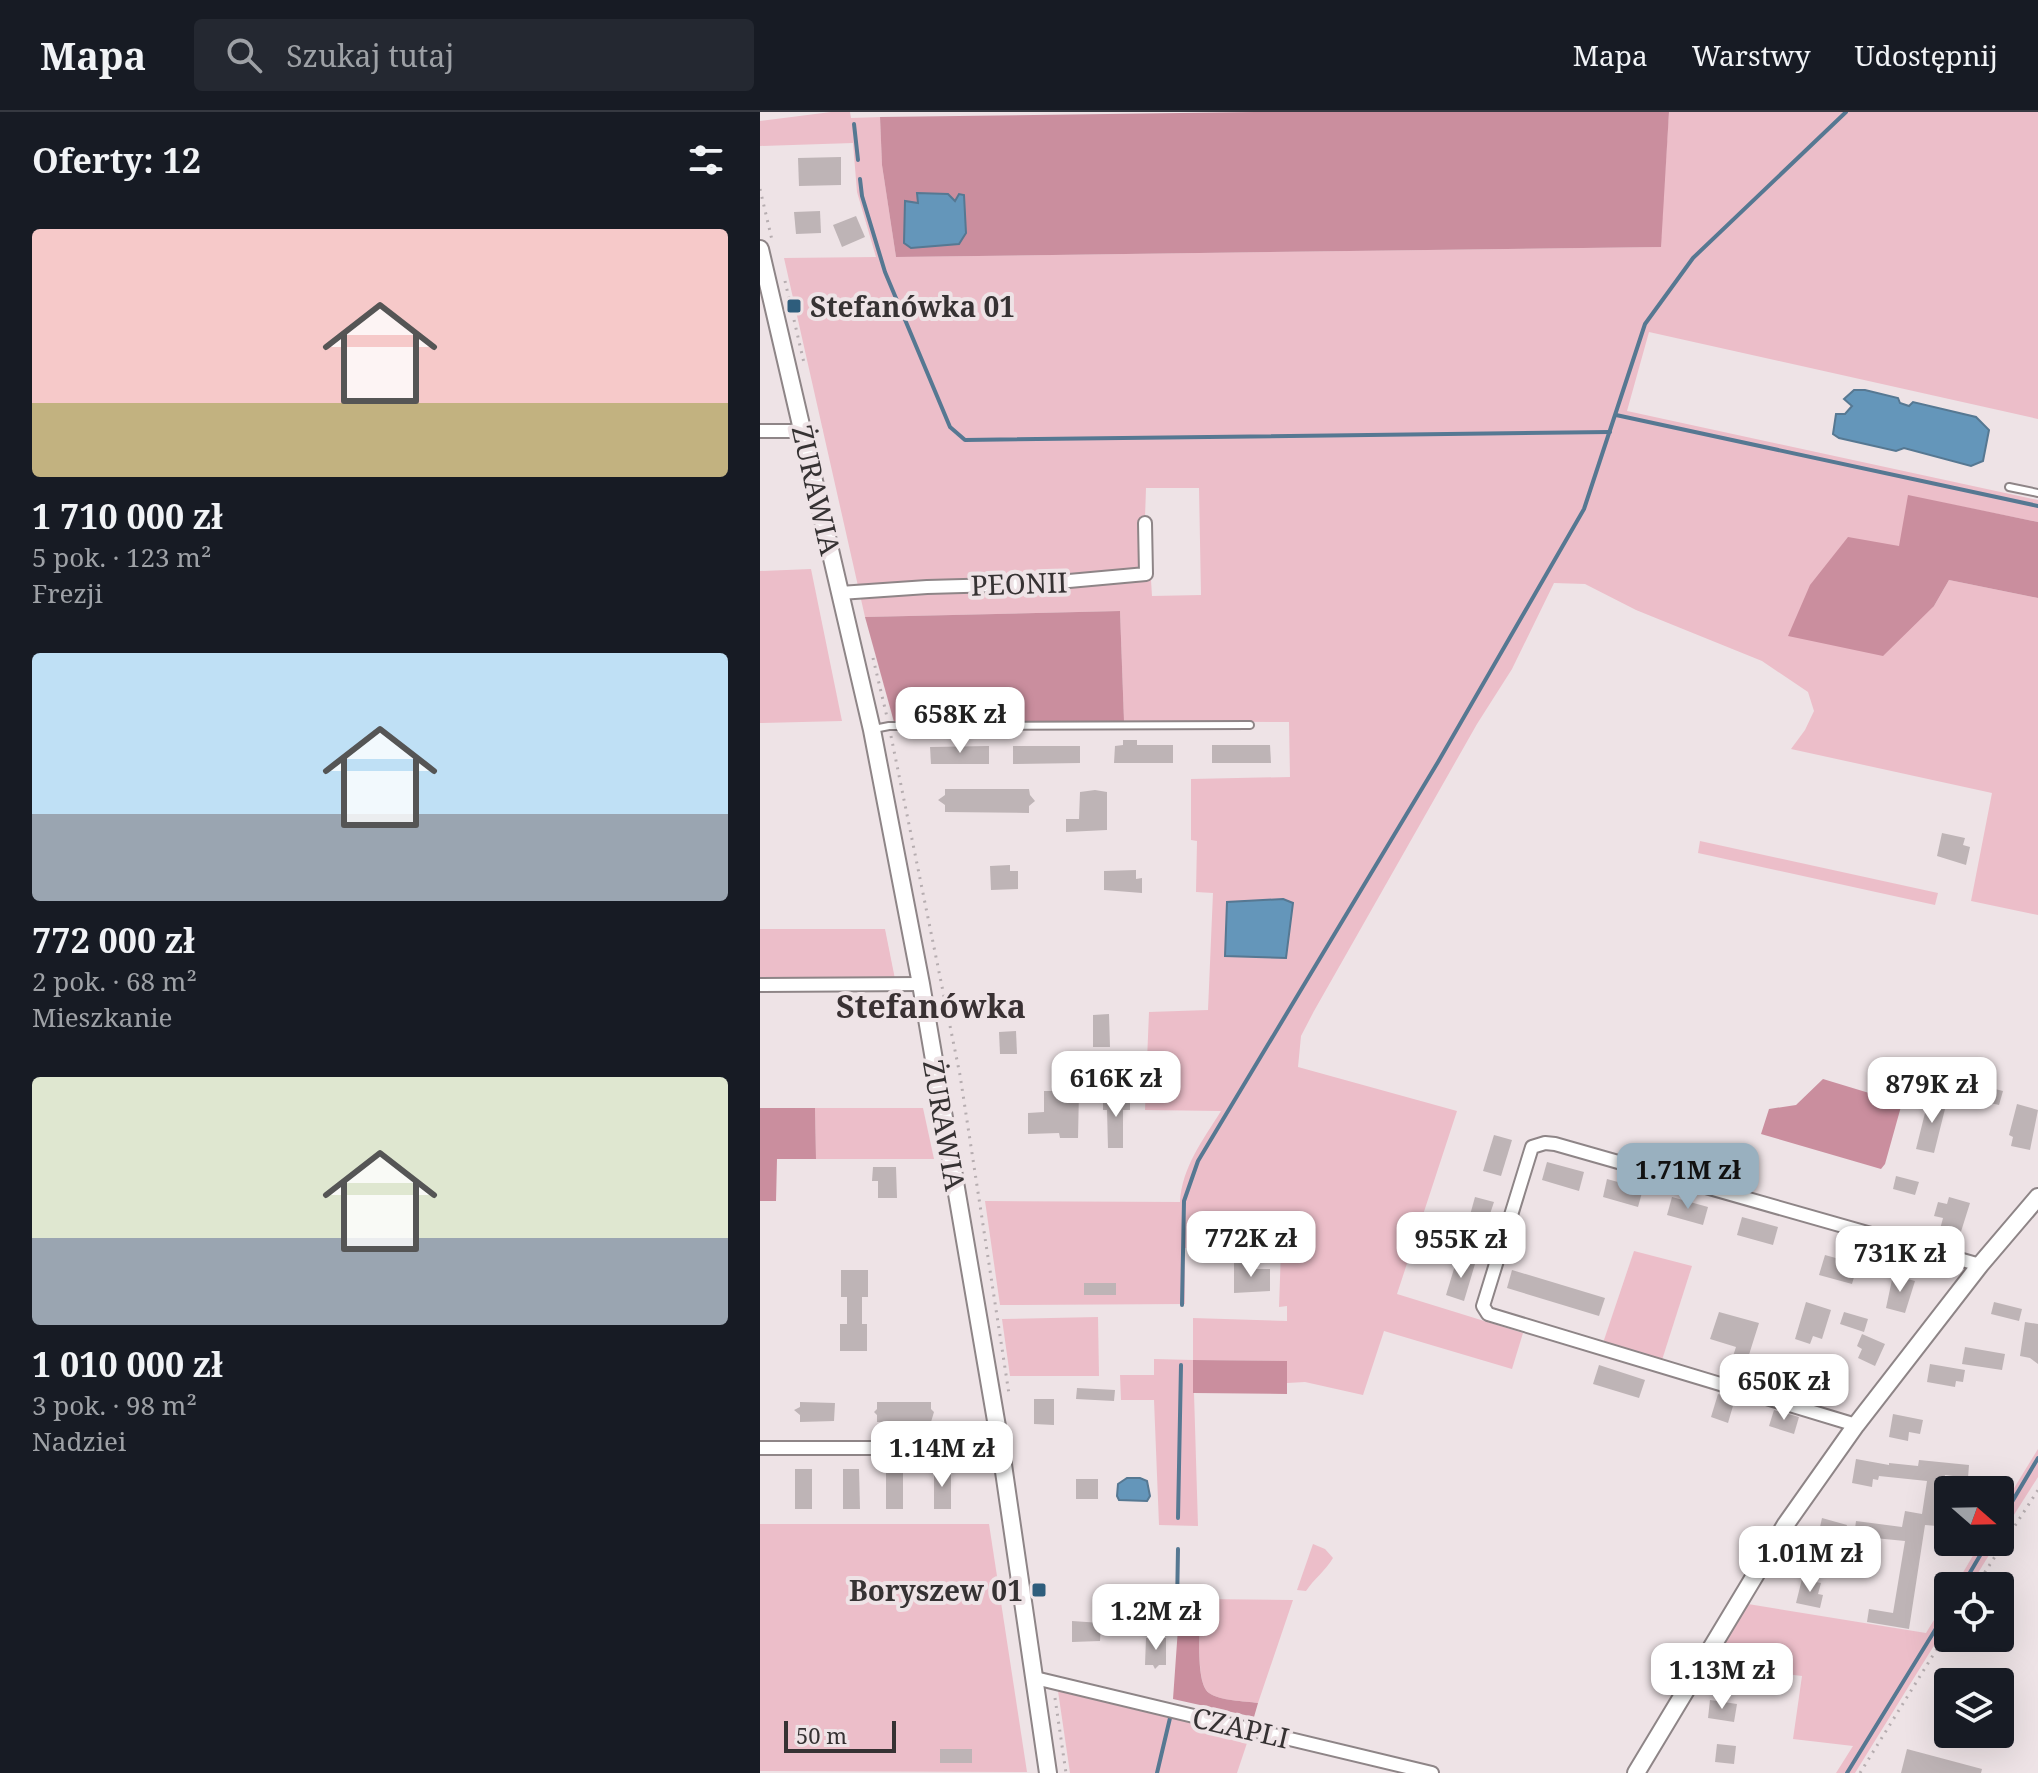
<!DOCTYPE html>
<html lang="pl">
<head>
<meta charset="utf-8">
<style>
	body { margin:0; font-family:"Noto Serif",serif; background:#242831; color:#f1f3f6; height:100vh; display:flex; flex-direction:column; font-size:30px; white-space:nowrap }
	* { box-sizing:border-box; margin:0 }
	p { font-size:26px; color:#9ea1a6 }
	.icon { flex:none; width:44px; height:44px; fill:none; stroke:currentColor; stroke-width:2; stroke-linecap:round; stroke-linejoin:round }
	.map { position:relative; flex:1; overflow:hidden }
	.sheet { display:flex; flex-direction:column; background:#171b24; width:760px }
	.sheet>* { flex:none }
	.needle { width:52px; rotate:110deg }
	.controls { position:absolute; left:1174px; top:1364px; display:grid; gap:16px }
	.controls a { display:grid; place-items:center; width:80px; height:80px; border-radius:8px; background:#171b24; box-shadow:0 8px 32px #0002; font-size:40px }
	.scale { position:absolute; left:24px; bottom:20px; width:112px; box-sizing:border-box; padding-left:8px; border:4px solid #363233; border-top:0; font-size:22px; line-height:28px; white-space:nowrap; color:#363233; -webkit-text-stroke:6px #eee3e6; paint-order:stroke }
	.price { position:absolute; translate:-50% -68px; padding:0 18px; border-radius:16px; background:#fff; color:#222; font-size:26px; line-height:52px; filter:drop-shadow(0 2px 4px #0008) }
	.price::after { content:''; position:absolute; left:50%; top:48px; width:24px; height:18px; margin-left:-12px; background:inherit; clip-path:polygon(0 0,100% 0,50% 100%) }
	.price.current { background:#99b0bf; color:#111 }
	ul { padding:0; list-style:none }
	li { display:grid; align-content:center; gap:16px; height:424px; padding:0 32px }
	li span { display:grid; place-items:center; height:248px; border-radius:8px; color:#555 }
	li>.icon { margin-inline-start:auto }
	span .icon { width:144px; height:144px; fill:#fffc; stroke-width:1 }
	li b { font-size:34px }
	h2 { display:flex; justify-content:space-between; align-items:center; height:96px; padding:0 32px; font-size:34px }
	header { display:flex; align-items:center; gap:48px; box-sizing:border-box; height:112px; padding:0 40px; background:#171b24; border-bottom:2px solid #363941 }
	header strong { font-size:38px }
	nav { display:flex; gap:44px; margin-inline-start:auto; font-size:28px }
	.search { width:560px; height:72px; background:#242831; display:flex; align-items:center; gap:20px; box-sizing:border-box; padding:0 28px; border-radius:8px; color:#9ea1a6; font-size:30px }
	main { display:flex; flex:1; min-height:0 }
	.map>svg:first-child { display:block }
</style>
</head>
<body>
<header>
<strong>Mapa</strong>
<div class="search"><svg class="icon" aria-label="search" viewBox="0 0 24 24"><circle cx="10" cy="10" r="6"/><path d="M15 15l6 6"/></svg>Szukaj tutaj</div>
<nav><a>Mapa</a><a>Warstwy</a><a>Udostępnij</a></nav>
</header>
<main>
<section class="sheet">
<h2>Oferty: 12<svg class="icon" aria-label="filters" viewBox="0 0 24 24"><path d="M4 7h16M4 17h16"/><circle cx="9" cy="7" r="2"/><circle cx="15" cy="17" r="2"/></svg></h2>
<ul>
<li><span style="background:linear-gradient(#f6c9c9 70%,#c2b280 0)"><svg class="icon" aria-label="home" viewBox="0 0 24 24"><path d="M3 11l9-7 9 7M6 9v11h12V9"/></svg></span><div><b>1 710 000 zł</b><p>5 pok. · 123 m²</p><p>Frezji</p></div></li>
<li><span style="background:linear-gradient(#bfe0f5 65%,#9aa5b1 0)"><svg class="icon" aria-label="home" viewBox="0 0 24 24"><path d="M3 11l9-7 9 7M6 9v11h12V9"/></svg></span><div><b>772 000 zł</b><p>2 pok. · 68 m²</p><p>Mieszkanie</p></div></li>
<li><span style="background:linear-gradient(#dfe7d0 65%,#9aa5b1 0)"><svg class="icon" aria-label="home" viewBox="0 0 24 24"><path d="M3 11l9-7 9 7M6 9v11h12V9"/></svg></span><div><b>1 010 000 zł</b><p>3 pok. · 98 m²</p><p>Nadziei</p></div></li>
</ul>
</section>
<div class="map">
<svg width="1278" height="1661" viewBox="0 0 1278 1661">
	<rect width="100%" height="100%" fill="#eee3e6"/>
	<g fill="#ecbec9" fill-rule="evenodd">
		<path d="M71 0H90L91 6 120 5 122 53 136 145 900 135 909 0H1278V307L889 220 867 299 1278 388V410L1149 384 1174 494 1189 468 1278 486V803L1211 789 1232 681 1031 637 1045 618 1054 599 1048 580 1002 549 876 498 825 472 794 471 752 557 717 612 554 899 541 924 538 955 697 999 637 1182 763 1221 752 1257 624 1219 603 1283 545 1270 527 1271V1249L433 1248 438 1414 399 1413 394 1288H361L360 1263H394V1247L433 1248V1206L527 1209V1194L519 1195 521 1138 425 1136V1192L240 1193 225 1089 420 1090C422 1055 443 1028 461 999L385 998 389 900 448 898 453 781 436 780 437 729 431 728V667L530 665 529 610 364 609 360 499 105 505 24 146 116 145 97 80 93 31 0 34V9ZM386 376H439L441 483 392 484 391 468H381L379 407 385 406Z"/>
		<path d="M51 457 82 609 0 611V459Z"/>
		<path d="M940 729 1178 781 1175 793 938 741Z"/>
		<path d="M0 817H125L135 867H0Z"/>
		<path d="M55 996H163L174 1047H56Z"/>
		<path d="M874 1139 932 1154 902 1248 843 1231Z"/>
		<path d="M338 1205 339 1264H250L242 1207Z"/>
		<path d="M1278 1337V1365L1240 1425V1399Z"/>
		<path d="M0 1412H229L267 1660 0 1659Z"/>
		<path d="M1221 1430H1237L1210 1474H1195Z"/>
		<path d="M553 1432 565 1437 573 1446C565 1459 554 1467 546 1479L537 1478Z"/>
		<path d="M1188 1485V1511L1095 1661H1076L1093 1634 1033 1627 1042 1564 952 1553 988 1492 1166 1521Z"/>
		<path d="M441 1487 533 1488 498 1591C484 1589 461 1589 449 1581 434 1570 441 1506 441 1487Z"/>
		<path d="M298 1579 489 1625 477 1661H310Z"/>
	</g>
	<g fill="#ca8e9e">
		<path d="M494 0H909L901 135 136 145 122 53 120 5Z"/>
		<path d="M1148 383 1278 410V486L1189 468 1174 494 1123 544 1028 524 1050 473 1088 425 1139 434Z"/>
		<path d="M360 499 364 609 134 610 105 505Z"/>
		<path d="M1063 967 1142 991 1125 1052 1121 1057 1001 1022 1009 997 1036 993Z"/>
		<path d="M0 996H55L56 1047H17L16 1089H0Z"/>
		<path d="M433 1248 527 1249V1282L433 1281Z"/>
		<path d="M441 1487C441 1506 434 1570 449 1581 461 1589 484 1589 498 1591L494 1605 413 1587 420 1488Z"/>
	</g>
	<g fill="#6496ba" stroke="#567892" stroke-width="2">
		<path d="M157 81 188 82 195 89 199 82 204 83 206 121 199 132 151 136 144 131 145 89 158 91Z"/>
		<path d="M1094 278H1105L1138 286 1140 291 1149 294 1153 290 1216 305 1229 318 1223 349 1211 354 1144 336 1136 339 1079 326 1073 322 1076 302H1085L1092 294 1084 287Z"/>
		<path d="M523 787 533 791 526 846 465 844 467 790Z"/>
		<path d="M367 1366H380L387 1369 390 1384 387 1389 359 1388 357 1384 358 1372Z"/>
	</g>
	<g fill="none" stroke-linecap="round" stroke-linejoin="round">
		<g stroke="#567892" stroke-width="4">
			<path d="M94 12 98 48"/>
			<path d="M100 67 102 84 125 160 190 315 205 328 850 320"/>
			<path d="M856 303 1278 394"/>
			<path d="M422 1193 424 1089 438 1049 678 650 824 397 885 212 933 146 1086 0"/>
			<path d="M418 1406 421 1253"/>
			<path d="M1240 1410 1278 1346"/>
			<path d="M1202 1474 1228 1430"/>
			<path d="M417 1494 418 1437"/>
			<path d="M397 1661 410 1606"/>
			<path d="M1087 1661 1188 1497"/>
		</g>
	</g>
	<g fill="#beb4b6">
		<path d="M81 45V73L39 74 38 46Z"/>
		<path d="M60 99 61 121 36 122 34 100Z"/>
		<path d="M96 104 105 125 82 135 73 113Z"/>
		<path d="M363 628H377V633H413V651H354L355 634 363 633Z"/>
		<path d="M452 633H510L511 651H452Z"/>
		<path d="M229 634V652H171L170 635Z"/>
		<path d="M253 634H320V651L253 652Z"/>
		<path d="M185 677H269L270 683 275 689 269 694V701L185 700V693L178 688 185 683Z"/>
		<path d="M335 678 347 680V718L306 720V707H319L320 680Z"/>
		<path d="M1182 721 1205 726 1203 733 1210 735 1206 753 1177 744Z"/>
		<path d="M250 753V759H258V777L231 778 230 754Z"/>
		<path d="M376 758V767L382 766V781L344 778V759Z"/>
		<path d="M349 902 350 935H333V903Z"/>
		<path d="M256 919 257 942H240L239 920Z"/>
		<path d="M1199 968 1243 979 1239 993 1195 983Z"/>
		<path d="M284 979H319L318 1026H300L299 1021 268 1022V1001L284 1000Z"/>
		<path d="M343 985H370V998H363V1036H348L347 998H343Z"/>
		<path d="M1169 985 1187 989 1174 1041 1156 1037Z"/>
		<path d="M1257 992 1278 998 1270 1038 1251 1034 1253 1025 1249 1023Z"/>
		<path d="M734 1023 752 1028 741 1064 723 1059Z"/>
		<path d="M787 1050 824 1060 819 1079 782 1068Z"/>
		<path d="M113 1055H136L137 1086H118V1069H112Z"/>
		<path d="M1136 1064 1159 1070 1155 1083 1133 1077Z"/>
		<path d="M847 1067 883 1077 878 1095 843 1085Z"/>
		<path d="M715 1085 734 1090 722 1126 705 1121Z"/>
		<path d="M912 1085 948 1095 943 1113 907 1103Z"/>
		<path d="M1189 1085 1210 1091 1199 1126 1179 1121 1183 1106 1174 1104 1178 1090 1187 1092Z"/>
		<path d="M982 1105 1018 1115 1013 1133 977 1123Z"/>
		<path d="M1087 1134 1102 1138 1092 1172 1059 1163 1065 1143 1083 1148Z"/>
		<path d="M697 1147 715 1152 704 1189 686 1183Z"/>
		<path d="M474 1151H494V1157H510V1179L474 1181Z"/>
		<path d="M81 1158H108V1185H102V1212H107V1239H80V1212H87V1185H81Z"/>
		<path d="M752 1158 845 1186 839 1204 747 1176Z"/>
		<path d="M1133 1163 1155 1169 1145 1201 1126 1196Z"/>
		<rect x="324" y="1171" width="32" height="12"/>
		<path d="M1046 1190 1071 1198 1062 1227 1053 1224 1050 1232 1035 1227Z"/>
		<path d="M1234 1190 1262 1197 1259 1209 1231 1202Z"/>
		<path d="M959 1200 999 1211 987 1249 973 1244 976 1235 950 1227Z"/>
		<path d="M1084 1200 1108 1207 1104 1220 1080 1212Z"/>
		<path d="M1265 1210 1278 1212V1252L1270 1246 1260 1244Z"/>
		<path d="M1102 1222 1125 1232 1115 1254 1098 1246 1102 1237 1097 1234Z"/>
		<path d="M1205 1235 1245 1242 1242 1258 1202 1252Z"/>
		<path d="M1170 1252 1205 1258 1203 1270 1196 1269 1195 1275 1167 1270Z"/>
		<path d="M839 1253 885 1268 879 1286 833 1272Z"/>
		<path d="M317 1276 355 1278 354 1289 316 1287Z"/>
		<path d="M958 1282 975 1287 968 1311 951 1305Z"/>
		<path d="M274 1287H294V1313L274 1312Z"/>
		<path d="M40 1290 75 1291 74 1309 40 1310V1303L34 1298 40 1295Z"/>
		<path d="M117 1290H171V1297L174 1300 171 1310H117V1303L114 1300 117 1297Z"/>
		<path d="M1014 1298 1039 1305 1034 1322 1009 1314Z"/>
		<path d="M1133 1302 1163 1308 1160 1322 1149 1320 1148 1329 1129 1325Z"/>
		<path d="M1096 1347 1129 1353V1351L1158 1354 1159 1348 1209 1353 1208 1366 1185 1363 1177 1414 1165 1413 1149 1517 1107 1510 1109 1497 1133 1501 1145 1429 1094 1424 1096 1409 1142 1415 1145 1399 1162 1402 1167 1369 1119 1364 1118 1368 1113 1367 1112 1375 1092 1371Z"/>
		<rect x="35" y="1357" width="17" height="40"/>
		<path d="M83 1357H99L100 1397H83Z"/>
		<rect x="126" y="1357" width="17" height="40"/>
		<rect x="174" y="1357" width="17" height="40"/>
		<rect x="316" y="1367" width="22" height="20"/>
		<path d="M1062 1406 1087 1413 1082 1430 1058 1424Z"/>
		<path d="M1042 1467 1061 1471 1058 1482 1063 1483 1060 1496 1036 1491Z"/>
		<path d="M312 1509 341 1511 340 1529 312 1530Z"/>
		<path d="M386 1526H406V1553H399L395 1557 393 1553H385Z"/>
		<path d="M950 1588 977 1592 974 1610 948 1606Z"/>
		<path d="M957 1632 976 1634 974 1652 955 1650Z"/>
		<rect x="180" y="1637" width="32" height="14"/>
		<path d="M1147 1637 1222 1657 1221 1661H1141Z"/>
	</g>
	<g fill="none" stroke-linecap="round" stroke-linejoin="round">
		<g stroke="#8e8587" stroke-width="10">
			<g id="lane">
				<path d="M1249 375 1278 381"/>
				<path d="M114 617 129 614 490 613"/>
			</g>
		</g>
		<g stroke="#8e8587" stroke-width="16">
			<g id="street">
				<path d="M0 319H43"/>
				<path d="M80 481 167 475 276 472 386 462 385 411"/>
				<path d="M0 873 161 872"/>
				<path d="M1096 1313 728 1202 723 1194 772 1035 785 1031 795 1032 1220 1153"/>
				<path d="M0 1336H223L240 1332"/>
				<path d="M275 1566 672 1661"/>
			</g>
		</g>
		<g stroke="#8e8587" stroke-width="20">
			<g id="secondary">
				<path d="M0 137 112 618 161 872 240 1332 288 1661"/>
				<path d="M876 1661 1026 1412 1096 1313 1220 1153 1278 1085"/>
			</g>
		</g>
		<g stroke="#b6adb0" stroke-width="3" stroke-dasharray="2 6" stroke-linecap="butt">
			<path d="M0 77 12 128"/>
			<path d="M25 169 44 251"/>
			<path d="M113 546 127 605"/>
			<path d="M131 624 200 963 249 1282"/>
			<path d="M1216 1474 1278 1378"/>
			<path d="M295 1586 306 1661"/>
			<path d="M1100 1661 1188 1519"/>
		</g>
		<use href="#lane" stroke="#fff" stroke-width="6"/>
		<use href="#street" stroke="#fff" stroke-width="12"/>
		<use href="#secondary" stroke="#fff" stroke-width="16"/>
	</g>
	<g fill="#2e5d7c" stroke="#eee3e6" stroke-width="3">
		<rect x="26" y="186" width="16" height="16" rx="4"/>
		<rect x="271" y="1470" width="16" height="16" rx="4"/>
	</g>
	<g text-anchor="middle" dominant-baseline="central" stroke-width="8" stroke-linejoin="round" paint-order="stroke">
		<g font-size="28" font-weight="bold" fill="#363233" stroke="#eee3e6" text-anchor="start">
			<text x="50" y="194">Stefanówka 01</text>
			<text x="263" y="1478" text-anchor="end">Boryszew 01</text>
		</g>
		<g font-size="28" fill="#363233" stroke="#eee3e6">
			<text transform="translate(57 378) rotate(77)">ŻURAWIA</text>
			<text transform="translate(259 471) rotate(-2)">PEONII</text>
			<text transform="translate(185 1013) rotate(80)">ŻURAWIA</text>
			<text transform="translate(481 1615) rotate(13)">CZAPLI</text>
		</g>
		<g font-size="32" font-weight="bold" fill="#393133" stroke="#eee3e6">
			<text x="171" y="893">Stefanówka</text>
		</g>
	</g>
</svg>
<div class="controls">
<a><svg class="needle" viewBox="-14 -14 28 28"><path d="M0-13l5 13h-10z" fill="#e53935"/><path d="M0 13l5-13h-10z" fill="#9ea1a6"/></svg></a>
<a><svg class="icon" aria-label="locate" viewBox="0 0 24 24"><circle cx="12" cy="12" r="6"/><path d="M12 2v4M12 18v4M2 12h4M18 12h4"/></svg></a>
<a><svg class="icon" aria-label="layers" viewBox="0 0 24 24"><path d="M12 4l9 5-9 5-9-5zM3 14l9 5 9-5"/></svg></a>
</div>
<div class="scale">50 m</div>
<b class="price" style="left:200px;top:643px">658K zł</b>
<b class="price" style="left:356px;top:1007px">616K zł</b>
<b class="price" style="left:1172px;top:1013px">879K zł</b>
<b class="price current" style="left:928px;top:1099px">1.71M zł</b>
<b class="price" style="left:491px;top:1167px">772K zł</b>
<b class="price" style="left:701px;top:1168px">955K zł</b>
<b class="price" style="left:1140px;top:1182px">731K zł</b>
<b class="price" style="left:1024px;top:1310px">650K zł</b>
<b class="price" style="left:182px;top:1377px">1.14M zł</b>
<b class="price" style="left:1050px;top:1482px">1.01M zł</b>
<b class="price" style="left:396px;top:1540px">1.2M zł</b>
<b class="price" style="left:962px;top:1599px">1.13M zł</b>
</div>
</main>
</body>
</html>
